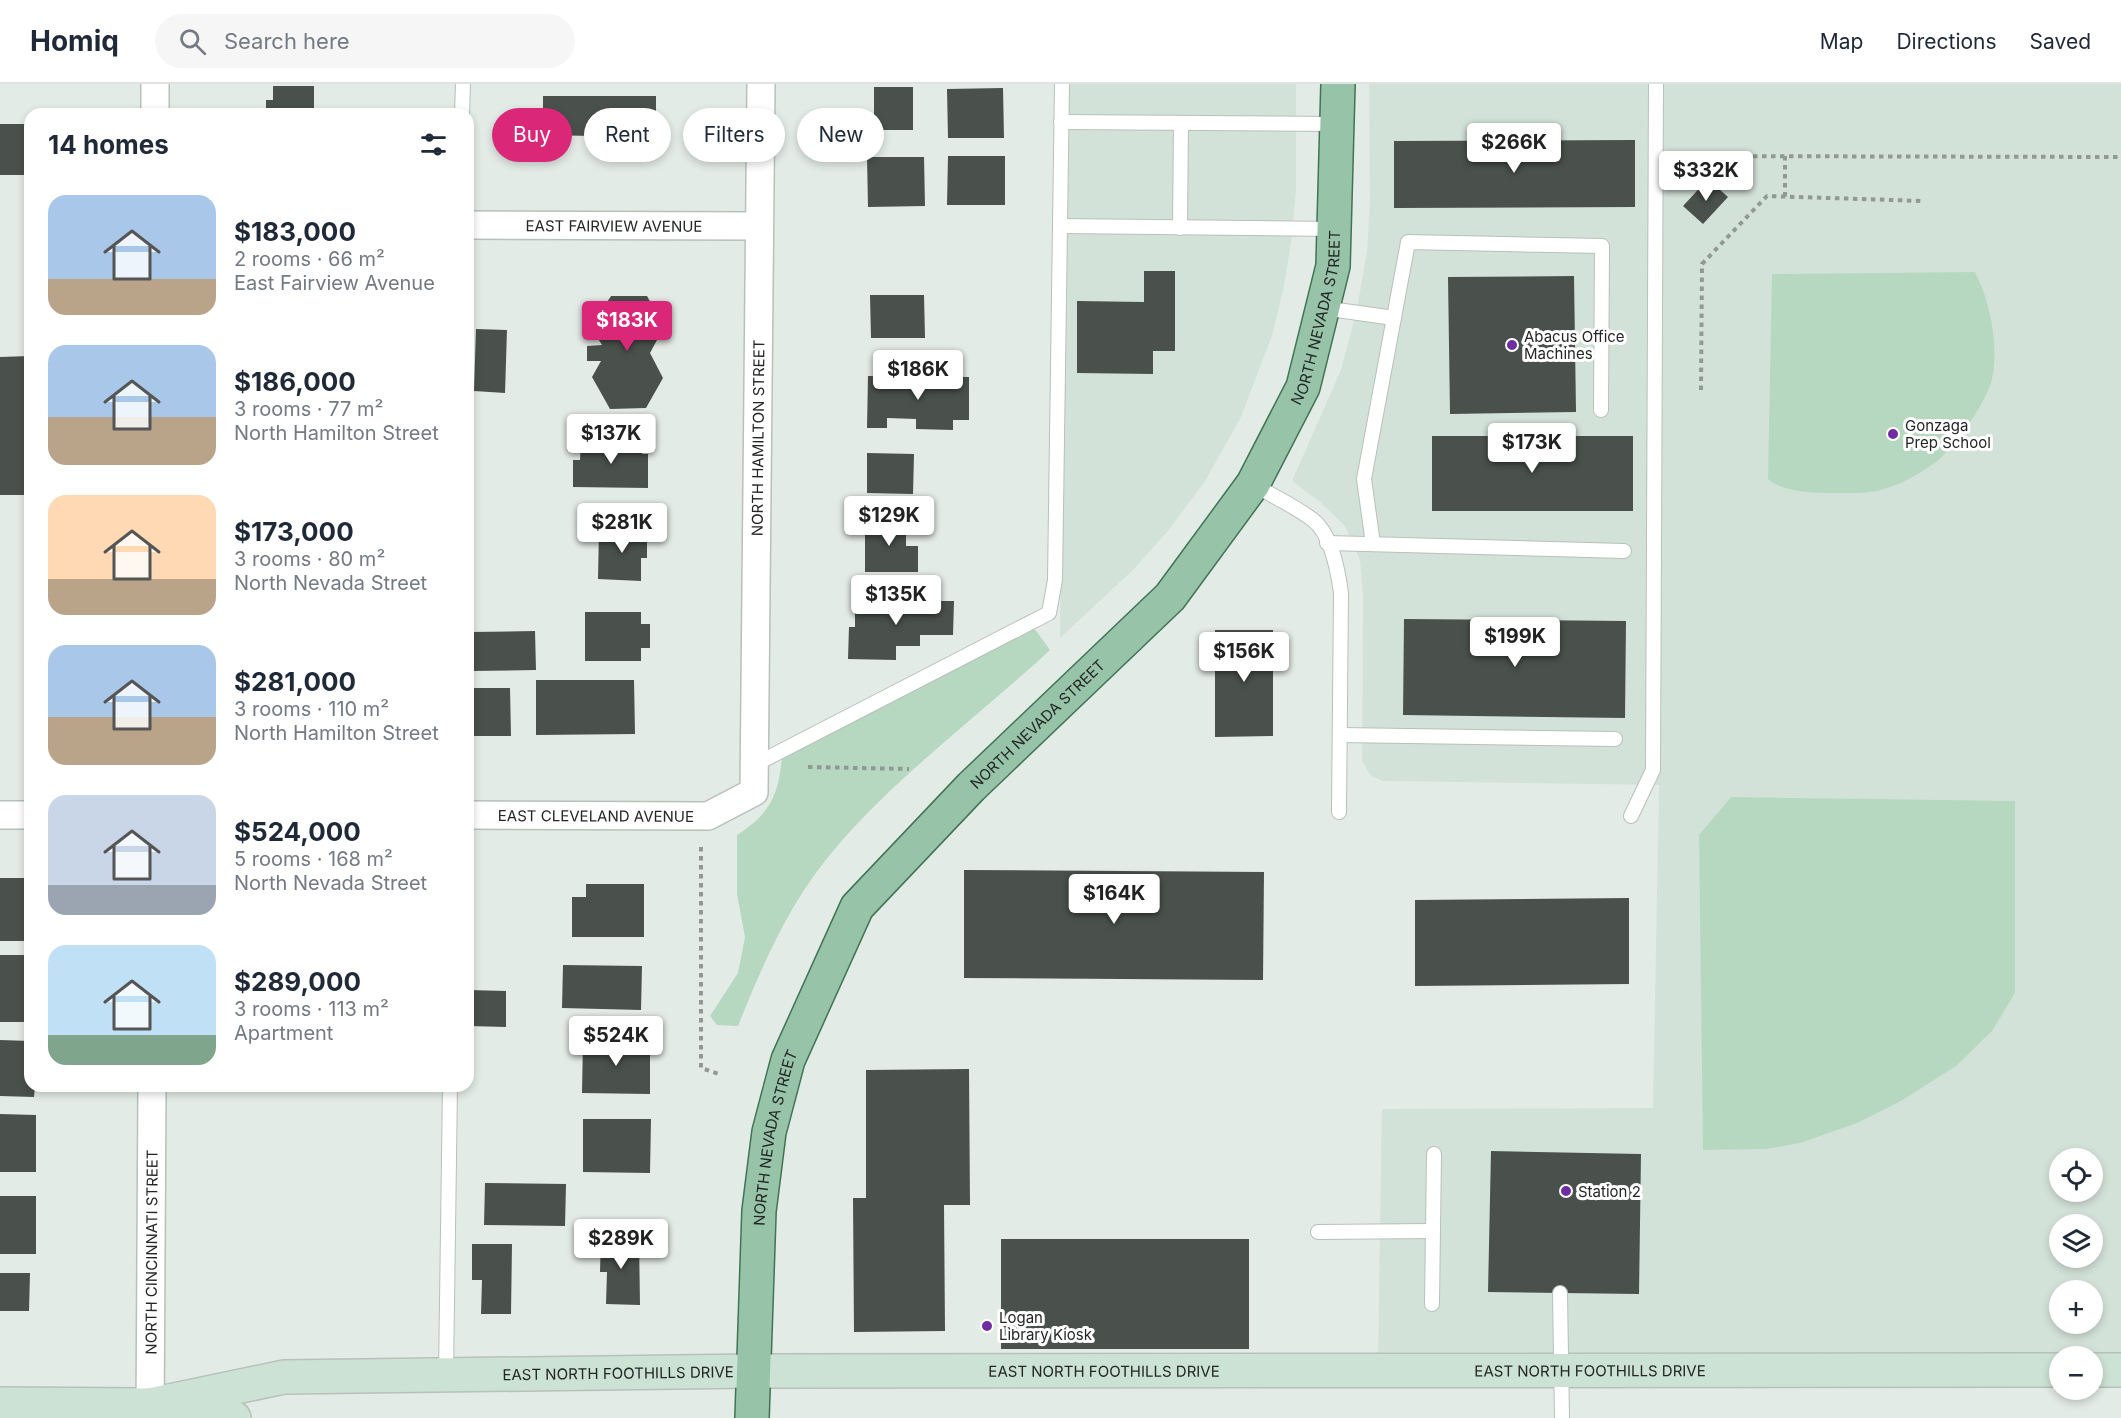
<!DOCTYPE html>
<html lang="en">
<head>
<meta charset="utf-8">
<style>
	body { margin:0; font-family:Inter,sans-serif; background:#f6f6f7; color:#1f2937; height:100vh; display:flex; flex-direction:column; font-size:22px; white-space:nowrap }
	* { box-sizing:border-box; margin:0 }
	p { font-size:20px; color:#747a83 }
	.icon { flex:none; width:33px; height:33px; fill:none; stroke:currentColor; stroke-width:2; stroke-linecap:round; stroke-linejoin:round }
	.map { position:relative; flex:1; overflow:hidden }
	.drawer { position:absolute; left:24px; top:24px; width:450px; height:984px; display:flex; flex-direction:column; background:#fff; border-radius:18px; box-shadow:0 3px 9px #0003 }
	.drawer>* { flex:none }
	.guide { position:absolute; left:492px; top:24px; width:570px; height:54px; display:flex; gap:12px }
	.fabs { position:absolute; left:2049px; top:1064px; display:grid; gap:12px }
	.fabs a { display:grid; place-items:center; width:54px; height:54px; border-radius:50%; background:#fff; box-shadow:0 3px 9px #0003; font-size:30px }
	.price { position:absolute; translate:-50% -51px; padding:0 14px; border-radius:6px; background:#fff; color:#222; font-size:20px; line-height:39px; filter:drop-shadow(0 2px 3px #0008) }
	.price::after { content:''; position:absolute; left:50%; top:36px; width:18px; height:14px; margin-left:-9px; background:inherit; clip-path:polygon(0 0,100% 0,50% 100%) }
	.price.active { background:#db2777; color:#fff }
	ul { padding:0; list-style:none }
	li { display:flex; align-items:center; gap:18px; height:150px; padding:0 24px }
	li span { display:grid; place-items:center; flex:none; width:168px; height:120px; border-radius:18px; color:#555 }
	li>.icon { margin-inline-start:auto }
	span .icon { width:72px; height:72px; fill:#fffc; stroke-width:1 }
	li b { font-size:26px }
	h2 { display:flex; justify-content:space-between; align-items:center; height:72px; padding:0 24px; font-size:26px }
	.pill { padding:0 21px; border-radius:27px; background:#fff; box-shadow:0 3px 9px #0003; font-size:21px; line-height:54px }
	.pill.active { background:#db2777; color:#fff }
	header { display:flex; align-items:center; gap:36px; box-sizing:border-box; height:84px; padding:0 30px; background:#fff; border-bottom:2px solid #e0e1e3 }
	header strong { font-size:28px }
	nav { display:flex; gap:33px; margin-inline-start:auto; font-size:21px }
	.search { width:420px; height:54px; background:#f6f6f7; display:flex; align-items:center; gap:15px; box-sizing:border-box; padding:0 21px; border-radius:33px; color:#747a83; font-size:22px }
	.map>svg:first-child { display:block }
</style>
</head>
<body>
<header>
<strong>Homiq</strong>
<div class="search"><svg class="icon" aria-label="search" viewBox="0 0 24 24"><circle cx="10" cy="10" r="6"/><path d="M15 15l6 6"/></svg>Search here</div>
<nav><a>Map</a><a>Directions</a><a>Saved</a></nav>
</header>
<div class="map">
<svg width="2121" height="1334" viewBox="0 0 2121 1334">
	<rect width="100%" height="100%" fill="#e3ebe6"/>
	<g fill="#d3e2d8" fill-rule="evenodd">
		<path d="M1066 0H1296V105L1292 152 1284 202 1272 252 1240 335 1205 397 1168 447 1133 486 1060 554Z"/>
		<path d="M1369 0H2121V1270L1378 1273 1382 1025 1653 1024 1659 701 1383 697 1371 692 1362 677 1363 513 1360 476 1345 442 1320 418 1292 397 1341 286 1357 225 1367 167 1370 117ZM2060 1074H2092V1107H2060ZM2060 1140H2092V1173H2060ZM2060 1206H2092V1239H2060Z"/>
	</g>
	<g fill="#b6d8c1">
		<path d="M1975 188C1990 218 1998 256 1993 290 1990 314 1956 362 1936 378 1921 389 1902 400 1884 405 1868 410 1850 409 1834 409 1814 409 1783 408 1768 395L1772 190Z"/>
		<path d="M1034 544 1050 566C978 633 896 692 833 767 789 819 763 880 738 942L717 941 710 932 738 889 745 853 737 810V751C770 730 779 711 782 672Z"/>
		<path d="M1731 713 2015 717V909L1992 947 1956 982 1901 1017 1857 1039 1800 1059 1766 1065 1703 1066 1699 751Z"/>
	</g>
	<g fill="#4a514c">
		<path d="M273 2H314V30L266 28V16H273Z"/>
		<rect x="874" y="3" width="39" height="43"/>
		<path d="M1003 4 1004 54H948L947 5Z"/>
		<path d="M543 12H656V65H637V73H615V65H593V52L543 51Z"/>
		<path d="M0 40H30V70H25V91H0Z"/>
		<path d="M1635 56V123L1394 124V57Z"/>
		<path d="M948 72H1005V121H947Z"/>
		<path d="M867 73H924L925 122 868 123Z"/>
		<path d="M1708 95 1728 113 1703 140 1683 122Z"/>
		<path d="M1144 187H1175V267H1153V290L1077 289V217L1144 218Z"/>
		<path d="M1574 192 1576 328 1450 330 1448 193Z"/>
		<path d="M870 211H924L925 254H871Z"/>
		<path d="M611 212H647L664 243 650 269 663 294 646 324 610 325 592 293 601 277H587V262L602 261 591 243Z"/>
		<path d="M476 245 507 246 505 309 474 307Z"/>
		<path d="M30 272V411H0V273Z"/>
		<path d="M868 292 969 293V336H953V346L916 345V335L887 334V344H867Z"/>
		<rect x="1432" y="352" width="201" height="75"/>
		<path d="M581 357 642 358V370H648V404L573 403V376H580Z"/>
		<path d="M867 369 914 370 913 410 867 409Z"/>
		<path d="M865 435 906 436V462H918V488H865Z"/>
		<path d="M599 445 647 446V474H641V497L598 495Z"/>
		<path d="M855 517H954L953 551H920V562H896V576L848 575 849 543H855Z"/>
		<path d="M585 528H641V540H650V564H641V577H585Z"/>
		<path d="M1404 535 1626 537 1625 634 1403 631Z"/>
		<path d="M1215 546H1273V652L1215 653Z"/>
		<path d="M535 547 536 586 471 587 470 548Z"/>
		<path d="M536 596H634L635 650 536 651Z"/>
		<path d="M471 604H510L511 652H472Z"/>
		<path d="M964 786 1264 788 1263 896 964 894Z"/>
		<rect x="0" y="794" width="30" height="63"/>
		<path d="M586 800H644V853H572V813H586Z"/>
		<path d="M1629 814V900L1415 902V816Z"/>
		<rect x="0" y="871" width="30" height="67"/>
		<path d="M563 881 642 882 641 926 562 924Z"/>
		<path d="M468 906 506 907V943L468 942Z"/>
		<path d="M0 956 30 957V1002H35L34 1013 0 1012Z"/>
		<path d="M583 956 650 957V1010L582 1009Z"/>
		<path d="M969 985 970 1121H944L945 1247 854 1248 853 1114H866V986Z"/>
		<path d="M0 1030 36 1031V1088H0Z"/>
		<path d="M583 1035H651L650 1089 583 1088Z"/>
		<path d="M1491 1067 1641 1070 1639 1210 1488 1208Z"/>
		<path d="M485 1099 566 1100 565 1142 484 1141Z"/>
		<rect x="0" y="1112" width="36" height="58"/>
		<path d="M601 1152 639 1154 640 1221 606 1220 607 1188H600Z"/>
		<rect x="1001" y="1155" width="248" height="110"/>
		<path d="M472 1160H512L511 1230H481L482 1196H472Z"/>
		<path d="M0 1189H30L29 1227H0Z"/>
	</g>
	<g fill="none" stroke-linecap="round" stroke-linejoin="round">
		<g stroke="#b8c0ba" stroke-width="16">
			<g id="service">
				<path d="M462 30 463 0"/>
				<path d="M1061 38 1338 40"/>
				<path d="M1060 142 1335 145"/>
				<path d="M1180 144 1181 39"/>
				<path d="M1323 224 1394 234"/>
				<path d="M1253 400C1272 412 1295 422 1313 436 1332 451 1338 487 1341 509L1339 728"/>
				<path d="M1327 459 1624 467"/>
				<path d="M1373 460 1364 395 1408 158 1602 162 1601 326"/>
				<path d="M1340 651 1615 655"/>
				<path d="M754 681 1049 529 1055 496 1062 0"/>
				<path d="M1631 732 1653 686 1656 0"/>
				<path d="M1318 1148 1432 1147"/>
				<path d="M1560 1209 1562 1334"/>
				<path d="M1432 1220 1434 1070"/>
				<path d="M446 1291 450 1002"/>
			</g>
		</g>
		<g stroke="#b8c0ba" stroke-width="30">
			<g id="minor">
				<path d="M155 30V0"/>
				<path id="s1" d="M468 141 758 142"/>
				<path d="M0 731H30"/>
				<path id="s2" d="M468 731 708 732 754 708 761 0"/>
				<path id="s3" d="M150 1334 152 1002"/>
			</g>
		</g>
		<g stroke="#b8c0ba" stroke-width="36">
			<g id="secondary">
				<path d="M2092 1286H2121"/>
				<path d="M0 1320 150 1321 234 1334"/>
				<path id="s4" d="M150 1321 284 1293 752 1287 2060 1286"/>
			</g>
		</g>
		<g stroke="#417355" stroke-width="36">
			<g id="primary">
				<path id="s5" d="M752 1334 759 1127 769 1048 788 976 857 823 971 703 1170 513 1253 400 1303 303 1333 182 1338 0"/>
			</g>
		</g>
		<g stroke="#929894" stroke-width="4" stroke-dasharray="4.5 4.5" stroke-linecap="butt">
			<path d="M1681 72 2121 73"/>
			<path d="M1785 72V113"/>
			<path d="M1701 306 1702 180 1767 112 1923 117"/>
			<path d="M808 683 909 685"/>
			<path d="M701 763V984L719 990"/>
		</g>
		<use href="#service" stroke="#fff" stroke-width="14"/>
		<use href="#minor" stroke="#fff" stroke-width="27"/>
		<use href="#secondary" stroke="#cbe2d4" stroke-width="33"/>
		<use href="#primary" stroke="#97c4a9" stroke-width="33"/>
	</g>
	<g fill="#6f2da2" stroke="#fff" stroke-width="2">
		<circle cx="1512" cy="261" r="6"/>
		<circle cx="1893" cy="350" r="6"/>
		<circle cx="1566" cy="1107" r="6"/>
		<circle cx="987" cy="1242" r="6"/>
	</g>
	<g text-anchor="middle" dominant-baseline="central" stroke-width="6" stroke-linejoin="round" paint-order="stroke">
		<g font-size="15" fill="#232624" stroke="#fff">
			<text stroke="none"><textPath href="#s1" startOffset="146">EAST FAIRVIEW AVENUE</textPath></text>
			<text stroke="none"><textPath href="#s5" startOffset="1290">NORTH NEVADA STREET</textPath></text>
			<text stroke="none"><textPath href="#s2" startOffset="646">NORTH HAMILTON STREET</textPath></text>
			<text stroke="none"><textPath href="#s5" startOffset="786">NORTH NEVADA STREET</textPath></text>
			<text stroke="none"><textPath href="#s2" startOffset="128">EAST CLEVELAND AVENUE</textPath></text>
			<text stroke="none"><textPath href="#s5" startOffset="282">NORTH NEVADA STREET</textPath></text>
			<text stroke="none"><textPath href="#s3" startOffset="166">NORTH CINCINNATI STREET</textPath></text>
			<text stroke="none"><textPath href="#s4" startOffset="1443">EAST NORTH FOOTHILLS DRIVE</textPath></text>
			<text stroke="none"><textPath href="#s4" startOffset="957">EAST NORTH FOOTHILLS DRIVE</textPath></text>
			<text stroke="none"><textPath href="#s4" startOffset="471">EAST NORTH FOOTHILLS DRIVE</textPath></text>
		</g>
		<g font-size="15" fill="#232624" stroke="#fff" text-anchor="start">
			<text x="1524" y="252">Abacus Office<tspan x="1524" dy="17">Machines</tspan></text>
			<text x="1905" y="341">Gonzaga<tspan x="1905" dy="17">Prep School</tspan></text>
			<text x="1578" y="1107">Station 2</text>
			<text x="999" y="1233">Logan<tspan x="999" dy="17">Library Kiosk</tspan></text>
		</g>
	</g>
</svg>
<div class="fabs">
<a><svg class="icon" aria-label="locate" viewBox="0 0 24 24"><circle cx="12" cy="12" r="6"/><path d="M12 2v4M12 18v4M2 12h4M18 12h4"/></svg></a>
<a><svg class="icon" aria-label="layers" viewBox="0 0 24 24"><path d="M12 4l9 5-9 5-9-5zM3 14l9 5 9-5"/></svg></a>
<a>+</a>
<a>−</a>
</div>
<b class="price" style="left:1514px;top:90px">$266K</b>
<b class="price" style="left:1706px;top:118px">$332K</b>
<b class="price active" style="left:627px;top:268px">$183K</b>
<b class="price" style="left:918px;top:317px">$186K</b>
<b class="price" style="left:611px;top:381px">$137K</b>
<b class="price" style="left:1532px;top:390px">$173K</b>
<b class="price" style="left:889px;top:463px">$129K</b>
<b class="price" style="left:622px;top:470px">$281K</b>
<b class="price" style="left:896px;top:542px">$135K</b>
<b class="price" style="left:1515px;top:584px">$199K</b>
<b class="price" style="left:1244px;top:599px">$156K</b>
<b class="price" style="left:1114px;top:841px">$164K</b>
<b class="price" style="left:616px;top:983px">$524K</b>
<b class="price" style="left:621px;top:1186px">$289K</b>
<div class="guide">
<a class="pill active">Buy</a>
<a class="pill">Rent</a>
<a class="pill">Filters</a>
<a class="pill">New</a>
</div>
<section class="drawer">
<h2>14 homes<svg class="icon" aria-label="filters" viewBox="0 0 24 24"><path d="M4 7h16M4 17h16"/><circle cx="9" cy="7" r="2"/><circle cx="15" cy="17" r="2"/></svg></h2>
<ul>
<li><span style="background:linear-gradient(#a9c7e8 70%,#b9a48a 0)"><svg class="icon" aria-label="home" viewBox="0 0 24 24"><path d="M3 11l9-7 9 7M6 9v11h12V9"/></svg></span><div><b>$183,000</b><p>2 rooms · 66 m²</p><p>East Fairview Avenue</p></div></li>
<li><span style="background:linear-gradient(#a9c7e8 60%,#b9a48a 0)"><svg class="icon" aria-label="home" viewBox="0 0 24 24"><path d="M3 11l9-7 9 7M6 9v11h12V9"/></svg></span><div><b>$186,000</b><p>3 rooms · 77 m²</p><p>North Hamilton Street</p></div></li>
<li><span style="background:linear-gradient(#ffd9b3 70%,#b9a48a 0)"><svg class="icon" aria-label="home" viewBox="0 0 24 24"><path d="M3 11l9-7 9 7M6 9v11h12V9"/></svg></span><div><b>$173,000</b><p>3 rooms · 80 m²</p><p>North Nevada Street</p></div></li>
<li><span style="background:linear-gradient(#a9c7e8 60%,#b9a48a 0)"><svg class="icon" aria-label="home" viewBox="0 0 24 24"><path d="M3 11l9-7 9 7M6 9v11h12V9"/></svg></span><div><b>$281,000</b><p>3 rooms · 110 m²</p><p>North Hamilton Street</p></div></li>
<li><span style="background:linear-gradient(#c9d6e8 75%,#9aa5b1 0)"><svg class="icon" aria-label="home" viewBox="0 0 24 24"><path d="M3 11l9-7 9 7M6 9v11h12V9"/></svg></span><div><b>$524,000</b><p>5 rooms · 168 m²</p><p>North Nevada Street</p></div></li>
<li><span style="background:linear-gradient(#bfe0f5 75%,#7fa58c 0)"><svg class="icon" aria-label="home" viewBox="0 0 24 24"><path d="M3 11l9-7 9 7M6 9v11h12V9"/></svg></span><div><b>$289,000</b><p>3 rooms · 113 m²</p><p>Apartment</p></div></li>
</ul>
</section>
</div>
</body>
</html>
